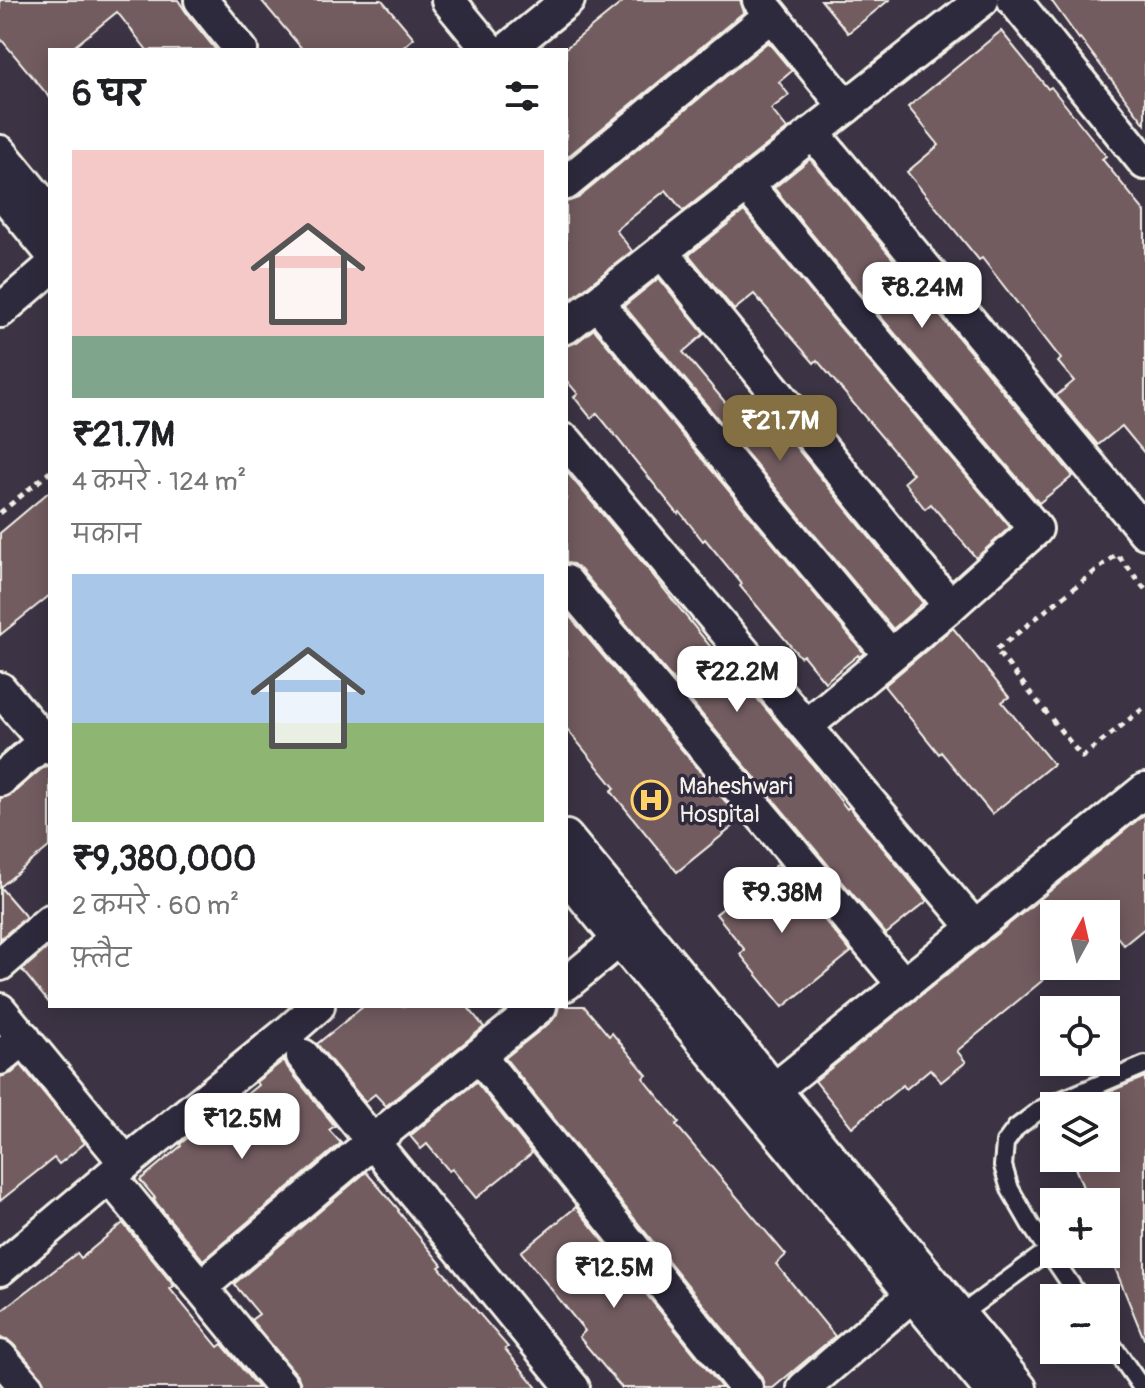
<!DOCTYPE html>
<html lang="hi">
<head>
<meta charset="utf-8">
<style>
	body { margin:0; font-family:Pangolin,"Playpen Sans Deva",sans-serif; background:#f6f6f6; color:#202124; height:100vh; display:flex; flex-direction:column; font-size:30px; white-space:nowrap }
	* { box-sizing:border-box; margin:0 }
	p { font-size:26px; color:#757577 }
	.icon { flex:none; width:44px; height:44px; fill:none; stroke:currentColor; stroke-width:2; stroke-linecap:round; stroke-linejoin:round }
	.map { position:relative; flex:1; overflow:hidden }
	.sheet { position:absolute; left:48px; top:48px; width:520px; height:960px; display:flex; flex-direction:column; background:#fff; border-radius:0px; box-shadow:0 4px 20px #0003 }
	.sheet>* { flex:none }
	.needle { width:52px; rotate:8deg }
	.buttons { position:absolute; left:1040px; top:900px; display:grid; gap:16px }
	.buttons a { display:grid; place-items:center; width:80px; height:80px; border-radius:0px; background:#fff; box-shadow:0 4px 20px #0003; font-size:40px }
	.price { position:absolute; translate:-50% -68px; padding:0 18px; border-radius:16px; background:#fff; color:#222; font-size:26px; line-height:52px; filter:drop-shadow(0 2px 4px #0008) }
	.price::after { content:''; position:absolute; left:50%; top:48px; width:24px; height:18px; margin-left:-12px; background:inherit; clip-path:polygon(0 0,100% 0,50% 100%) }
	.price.selected { background:#847042; color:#fff }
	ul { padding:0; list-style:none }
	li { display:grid; align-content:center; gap:16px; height:424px; padding:0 24px }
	li span { display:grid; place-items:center; height:248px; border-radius:0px; color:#555 }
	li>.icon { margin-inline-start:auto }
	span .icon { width:144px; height:144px; fill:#fffc; stroke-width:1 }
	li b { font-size:34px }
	h2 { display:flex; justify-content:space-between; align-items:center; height:96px; padding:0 24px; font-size:34px }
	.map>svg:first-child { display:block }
</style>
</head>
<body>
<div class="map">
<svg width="1145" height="1388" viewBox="0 0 1145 1388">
	<rect width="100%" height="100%" fill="#3c3444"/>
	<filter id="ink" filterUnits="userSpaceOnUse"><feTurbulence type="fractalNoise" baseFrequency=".0125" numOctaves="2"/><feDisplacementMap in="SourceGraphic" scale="16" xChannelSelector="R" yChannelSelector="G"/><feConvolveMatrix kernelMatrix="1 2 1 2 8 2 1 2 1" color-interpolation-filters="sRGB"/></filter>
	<g filter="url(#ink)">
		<g fill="#725b61" stroke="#f4f1e8" stroke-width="2">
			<path d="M0 0H178L190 18 216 50H147L117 12 70 50H50V98L0 38Z"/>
			<path d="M261 0H382L414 38 400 50H303Z"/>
			<path d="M625 0H740L744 12 566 158V48Z"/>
			<path d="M821 0H889L848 33Z"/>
			<path d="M1051 0H1145V124L1080 38 1079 39Z"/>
			<path d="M1001 31 1048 89 1051 87 1106 156 1102 159 1145 212V454L1122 426 1098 445 1056 396 1074 381 1058 362 1061 359 982 258 979 260 907 172 939 145 908 107Z"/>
			<path d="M768 42 792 71 779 82 789 95 771 109 787 129 683 211 666 190 616 230 632 251 566 303V202L578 198Z"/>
			<path d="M810 159 1073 476 1039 503 863 296 774 188Z"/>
			<path d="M744 211 834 320 1010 527 976 558 931 504 925 509 904 482 913 474 817 360 814 363 754 294 734 310 689 255Z"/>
			<path d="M659 278 704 334 683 352 740 420 760 403 923 603 893 629 624 306Z"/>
			<path d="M594 329 864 653 859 657 858 655 825 682 803 655 800 657 757 606 740 586 742 584 705 539 703 541 680 512 678 514 597 413 591 418 574 397 578 394 566 380V346L577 342Z"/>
			<path d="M566 471 644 564 713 650 715 648 812 764 847 809 849 807 927 901 886 934 581 570 573 564 566 563Z"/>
			<path d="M50 491V595L0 635V533Z"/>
			<path d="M566 612 741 820 677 872 611 791 615 788 566 728Z"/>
			<path d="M953 628 1009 697 1002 702 1053 764 992 814 941 752 939 754 884 686Z"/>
			<path d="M45 766 50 767V846L0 887 26 917 0 939V798L12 794Z"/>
			<path d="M1145 814V928L1124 945 1106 924V914H1054V971L957 1051 966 1062 941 1082 930 1069 906 1089 903 1085 852 1127 815 1081Z"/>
			<path d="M778 864 851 952 783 1007 740 954 745 950 716 914Z"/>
			<path d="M50 946V1004L22 970Z"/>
			<path d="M364 1006H467L484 1027 386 1106 375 1094 365 1102 317 1044Z"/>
			<path d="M559 1006H584L609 1036 612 1033 647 1075 643 1078 679 1122 676 1125 786 1255 776 1264 835 1336 773 1388H765L761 1376 505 1058 552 1021 557 1014Z"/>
			<path d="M284 1060 288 1068 335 1126 329 1130 341 1143 203 1260 153 1199 155 1198 140 1180 181 1146 180 1144 211 1119 213 1122 258 1085 256 1082Z"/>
			<path d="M21 1065 85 1143 59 1164 54 1158 0 1201V1077L12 1073Z"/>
			<path d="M1145 1077V1339H1144L1106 1246V1202H1089L1071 1158H1106V1093Z"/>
			<path d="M476 1082 532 1153 476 1198 452 1169 449 1171 427 1144 421 1149 410 1136Z"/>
			<path d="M366 1172 399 1210 398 1211 442 1265 439 1267 508 1347 505 1349 537 1388H302L298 1376 251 1320 259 1314 234 1284Z"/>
			<path d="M576 1207 722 1388H622L579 1337 585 1331 521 1252Z"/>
			<path d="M123 1223 174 1286 170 1289 218 1347 222 1344 258 1388H46L41 1376 14 1345 7 1339 0 1338V1312L77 1253 81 1258Z"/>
		</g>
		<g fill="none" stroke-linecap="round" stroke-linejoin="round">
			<g stroke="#f4f1e8" stroke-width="22">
				<g id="service">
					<path d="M1080 1298 1030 1224 1010 1189 1003 1166 1005 1143 1016 1128 1041 1109 1145 1065"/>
					<path d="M960 1315 1047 1251"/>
					<path d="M1106 1336 1142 1388"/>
				</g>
			</g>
			<g stroke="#f4f1e8" stroke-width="38">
				<g id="minor">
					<path d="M201 0 241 50"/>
					<path d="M448 0 489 50"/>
					<path d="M759 0 846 107"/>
					<path d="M1014 0 1145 163"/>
					<path d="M507 50 568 0"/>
					<path d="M813 133 1145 532"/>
					<path d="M0 152 50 213"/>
					<path d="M566 183 771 15"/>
					<path d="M747 185 848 308 1036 529 950 606 806 726"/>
					<path d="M0 190 50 251"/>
					<path d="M662 252 950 606"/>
					<path d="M597 303 890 655"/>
					<path d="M0 311 50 268"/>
					<path d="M566 327 982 0"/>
					<path d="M566 441 975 928"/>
					<path d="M566 582 904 985"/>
					<path d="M0 689 50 748"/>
					<path d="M0 780 44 742"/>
					<path d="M566 837 1020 1388"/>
					<path d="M566 875 989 1388"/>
					<path d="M0 964 50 921"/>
					<path d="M566 984 619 940"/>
					<path d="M0 1010 126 1163"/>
					<path d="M303 1056 573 1388"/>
					<path d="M479 1056 746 1388"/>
					<path d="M0 1058 24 1038"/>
					<path d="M759 1102 1145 790"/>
					<path d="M110 1177 283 1388"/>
					<path d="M0 1269 126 1163 286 1034 318 1006"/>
					<path d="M201 1287 373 1141 540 1006"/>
					<path d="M0 1357 27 1388"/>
					<path d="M804 1388 912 1295"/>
				</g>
			</g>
			<g stroke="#f4f1e8" stroke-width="5" stroke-dasharray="6 6" stroke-linecap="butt">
				<path d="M0 513 50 472"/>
				<path d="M1145 589 1117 554 996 650 1082 757 1145 707"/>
			</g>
			<use href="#service" stroke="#2f2a3d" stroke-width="16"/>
			<use href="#minor" stroke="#2f2a3d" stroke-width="32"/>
		</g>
	</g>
	<defs>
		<g id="hospital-ring" transform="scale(2)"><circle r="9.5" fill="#2f2a3d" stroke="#ffd166" stroke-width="1.5"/><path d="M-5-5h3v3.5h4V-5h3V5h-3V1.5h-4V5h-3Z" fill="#ffd166"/></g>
	</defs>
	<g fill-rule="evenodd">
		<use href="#hospital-ring" x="651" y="800"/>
	</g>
	<g text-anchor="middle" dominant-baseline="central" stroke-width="7" stroke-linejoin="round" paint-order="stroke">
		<g font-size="24" fill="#f4f1e8" stroke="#2f2a3d" text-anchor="start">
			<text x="679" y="786">Maheshwari<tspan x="679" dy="28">Hospital</tspan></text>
		</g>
	</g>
</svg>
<div class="buttons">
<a><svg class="needle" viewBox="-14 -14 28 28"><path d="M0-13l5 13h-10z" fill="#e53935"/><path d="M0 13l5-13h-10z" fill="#757577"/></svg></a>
<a><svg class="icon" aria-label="locate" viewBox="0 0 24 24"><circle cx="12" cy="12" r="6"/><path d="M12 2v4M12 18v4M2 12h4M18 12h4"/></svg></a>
<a><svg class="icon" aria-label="layers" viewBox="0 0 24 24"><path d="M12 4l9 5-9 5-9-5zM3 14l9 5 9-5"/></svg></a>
<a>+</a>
<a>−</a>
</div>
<b class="price" style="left:922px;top:330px">₹8.24M</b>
<b class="price selected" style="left:780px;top:463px">₹21.7M</b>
<b class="price" style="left:737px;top:714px">₹22.2M</b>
<b class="price" style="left:782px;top:935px">₹9.38M</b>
<b class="price" style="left:242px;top:1161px">₹12.5M</b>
<b class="price" style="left:614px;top:1310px">₹12.5M</b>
<section class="sheet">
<h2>6 घर<svg class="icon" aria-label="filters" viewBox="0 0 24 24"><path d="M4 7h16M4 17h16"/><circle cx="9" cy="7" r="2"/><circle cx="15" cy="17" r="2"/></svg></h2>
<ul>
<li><span style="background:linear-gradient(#f6c9c9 75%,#7fa58c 0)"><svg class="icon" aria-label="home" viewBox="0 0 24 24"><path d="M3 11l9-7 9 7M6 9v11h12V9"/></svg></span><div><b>₹21.7M</b><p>4 कमरे · 124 m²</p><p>मकान</p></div></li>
<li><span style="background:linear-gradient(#a9c7e8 60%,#8fb573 0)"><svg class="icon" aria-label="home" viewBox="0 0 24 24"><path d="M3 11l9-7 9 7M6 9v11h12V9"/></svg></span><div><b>₹9,380,000</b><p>2 कमरे · 60 m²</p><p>फ़्लैट</p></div></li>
</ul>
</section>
</div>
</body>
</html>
